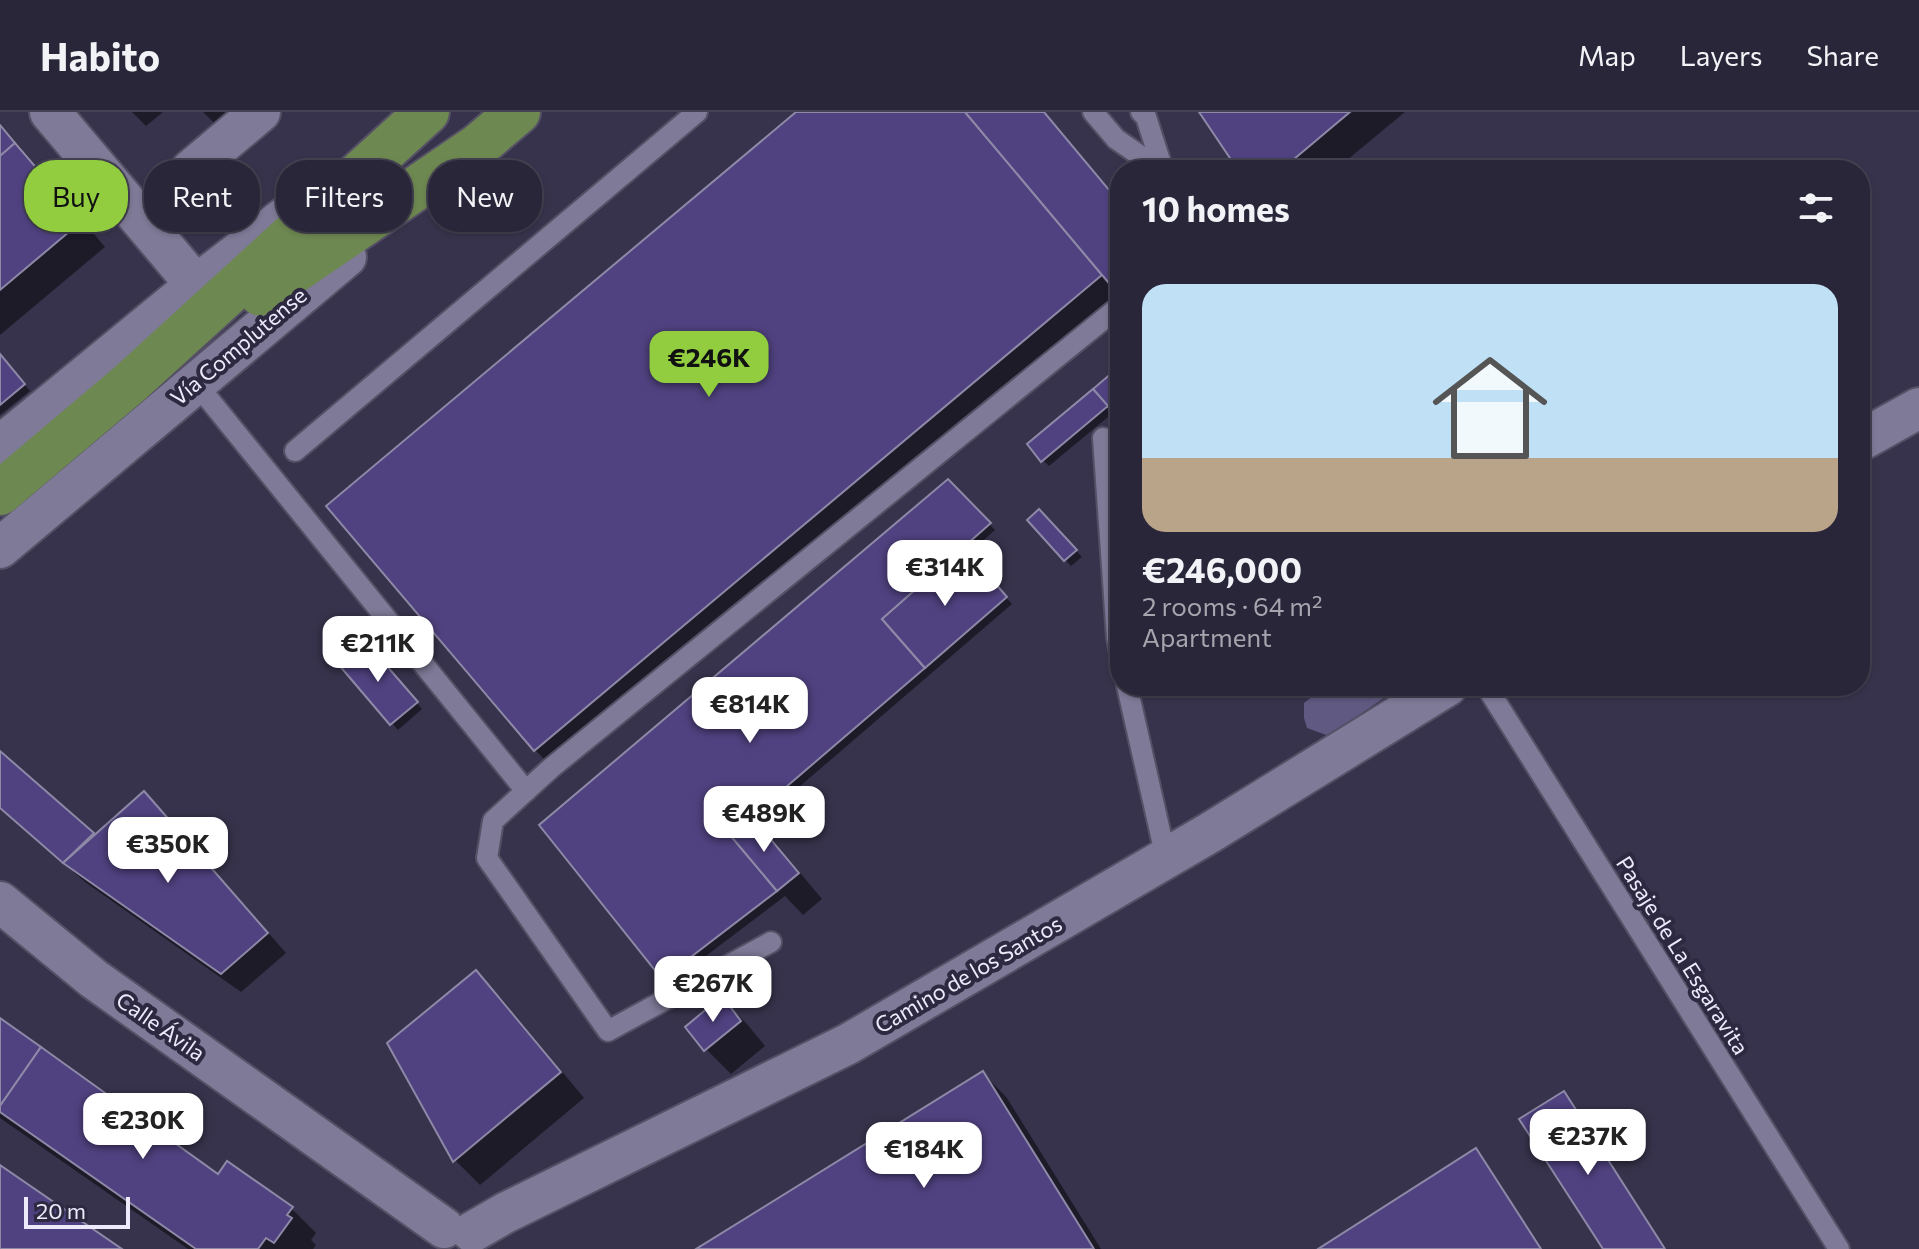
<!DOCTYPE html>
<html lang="en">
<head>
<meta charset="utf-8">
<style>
	body { margin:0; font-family:Commissioner,sans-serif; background:#353244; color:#f1f3f6; height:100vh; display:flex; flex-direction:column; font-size:30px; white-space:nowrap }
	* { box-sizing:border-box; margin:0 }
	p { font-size:26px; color:#a5a5ae }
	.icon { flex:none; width:44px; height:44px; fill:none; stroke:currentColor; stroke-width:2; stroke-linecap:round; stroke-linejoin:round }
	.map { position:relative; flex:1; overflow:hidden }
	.side { position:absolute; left:1110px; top:48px; width:760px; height:536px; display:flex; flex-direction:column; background:#292639; border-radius:32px; box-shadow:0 2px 6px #0004,0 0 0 2px #454353 }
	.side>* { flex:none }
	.banner { position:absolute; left:24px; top:48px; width:760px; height:72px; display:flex; gap:16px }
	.scale { position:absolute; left:24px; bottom:20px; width:106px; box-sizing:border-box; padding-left:8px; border:4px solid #edeafb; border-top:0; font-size:22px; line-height:28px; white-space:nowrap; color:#edeafb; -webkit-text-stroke:6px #2d2941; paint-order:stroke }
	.price { position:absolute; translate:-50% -68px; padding:0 18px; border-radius:16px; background:#fff; color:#222; font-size:26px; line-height:52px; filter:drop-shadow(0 2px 4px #0008) }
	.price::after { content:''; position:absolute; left:50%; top:48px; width:24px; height:18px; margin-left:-12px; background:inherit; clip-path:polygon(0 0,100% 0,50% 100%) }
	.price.active { background:#92cd3f; color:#111 }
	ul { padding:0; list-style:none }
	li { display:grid; align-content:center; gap:16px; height:424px; padding:0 32px }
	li+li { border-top:2px solid #454353 }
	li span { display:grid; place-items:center; height:248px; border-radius:24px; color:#555 }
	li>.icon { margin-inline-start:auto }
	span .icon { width:144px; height:144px; fill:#fffc; stroke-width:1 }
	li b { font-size:34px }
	h2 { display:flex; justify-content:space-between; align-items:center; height:96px; padding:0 32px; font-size:34px }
	.pill { padding:0 28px; border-radius:32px; background:#292639; box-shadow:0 2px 6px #0004,0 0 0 2px #454353; font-size:28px; line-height:72px }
	.pill.active { background:#92cd3f; color:#111 }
	header { display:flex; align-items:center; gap:48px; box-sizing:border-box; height:112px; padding:0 40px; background:#292639; border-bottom:2px solid #454353 }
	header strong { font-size:38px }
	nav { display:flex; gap:44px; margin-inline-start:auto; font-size:28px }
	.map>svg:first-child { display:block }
</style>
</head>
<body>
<header>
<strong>Habito</strong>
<nav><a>Map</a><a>Layers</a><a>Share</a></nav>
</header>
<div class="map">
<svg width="1919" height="1137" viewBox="0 0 1919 1137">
	<rect width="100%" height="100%" fill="#37334c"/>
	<path fill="#605981" d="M1326 574H1401L1329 624 1307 616 1304 606V591Z"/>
	<g fill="#0007">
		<path d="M132 0H163L146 14Z"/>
		<path d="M203 0H229L215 12Z"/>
		<path d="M799 0H1044L1120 90V183L554 657 535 638Z"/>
		<path d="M1202 0H1405L1335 58H1241Z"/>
		<path d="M0 11 105 135 0 223Z"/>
		<path d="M0 243 30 279 0 303Z"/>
		<path d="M1120 257V307L1114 300 1049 354 1043 348Z"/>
		<path d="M948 369 995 418 968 442 1012 492 756 712 777 733 822 787 803 803 785 784 669 872 541 714Z"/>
		<path d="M1039 399 1082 445 1071 454 1030 408Z"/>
		<path d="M372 538 422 597 398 618 342 553Z"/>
		<path d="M0 642 95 725 144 681 163 700 286 841 241 880 85 770 0 695Z"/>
		<path d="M476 861 501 886 584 986 480 1073 455 1048 390 931Z"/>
		<path d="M722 887 747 912 765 934 731 962 706 937Z"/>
		<path d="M0 909 218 1065 292 1097 316 1121 311 1128 316 1133 313 1137H188L0 1006Z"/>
		<path d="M983 961 1007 986 1101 1137H701Z"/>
	</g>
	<g fill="#504280" stroke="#8d89a7" stroke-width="2">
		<path d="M796 0H965L1102 163 534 639 326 394Z"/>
		<path d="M965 0H1044L1120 91V170L1113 176Z"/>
		<path d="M1199 0H1350L1281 58H1238Z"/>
		<path d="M0 13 15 31 0 44Z"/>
		<path d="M15 31 82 109 0 178V44Z"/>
		<path d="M0 242 25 272 0 293Z"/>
		<path d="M1120 254V309L1093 277Z"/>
		<path d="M1093 277 1108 294 1041 350 1027 332Z"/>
		<path d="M948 367 991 411 882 507 925 556 730 723 777 779 662 867 539 713Z"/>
		<path d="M1039 397 1077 438 1064 449 1027 408Z"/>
		<path d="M964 435 1007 485 925 556 882 507Z"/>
		<path d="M366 530 418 590 390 613 339 553Z"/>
		<path d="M0 639 94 721 63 751 0 696Z"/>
		<path d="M144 679 268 821 221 862 63 751Z"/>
		<path d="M752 705 799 761 777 779 730 723Z"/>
		<path d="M476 858 561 960 453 1050 387 931Z"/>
		<path d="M722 884 741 909 704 939 685 915Z"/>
		<path d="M0 906 41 935 0 994Z"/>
		<path d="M41 935 218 1062 227 1049 293 1095 287 1103 292 1106 274 1131 266 1126 258 1137H196L0 1000V994Z"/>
		<path d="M983 959 1094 1137H696Z"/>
		<path d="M1564 979 1665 1137H1603L1519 1007Z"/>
		<path d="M1476 1036 1541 1137H1318Z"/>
		<path d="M0 1053 122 1137H0Z"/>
	</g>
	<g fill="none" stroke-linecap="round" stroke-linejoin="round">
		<g stroke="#555066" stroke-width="24">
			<g id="service">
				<path d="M1093 0 1116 27 1161 58"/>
				<path d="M1141 0 1146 5 1163 58"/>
				<path d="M195 270 526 679"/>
				<path d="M1103 326 1117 526 1120 541"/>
				<path d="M295 339 697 0"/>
				<path d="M1127 574 1166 746"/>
				<path d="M1486 574 1839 1137"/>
				<path d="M771 830 608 919 487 746 493 709 551 656 1120 194"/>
			</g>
		</g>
		<g stroke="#555066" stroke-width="44">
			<g id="minor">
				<path d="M50 0 196 173"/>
				<path d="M191 58 260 0"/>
				<path d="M1860 329 1919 296"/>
				<path d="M0 334 196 173 293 99"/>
				<path d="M0 436 346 145"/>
				<path d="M0 790 94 867 444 1116"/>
				<path d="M472 1120 505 1101 848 932 1211 720 1447 574"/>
			</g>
		</g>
		<g stroke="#555066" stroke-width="48">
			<g id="primary">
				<path d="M261 182 478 34 518 0"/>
				<path d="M0 381 130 271 427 0"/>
			</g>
		</g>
		<use href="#service" stroke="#7e7a97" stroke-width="20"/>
		<use href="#minor" stroke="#7e7a97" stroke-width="40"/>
		<use href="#primary" stroke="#6e8851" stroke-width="44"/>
	</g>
	<g text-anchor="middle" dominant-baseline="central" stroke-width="8" stroke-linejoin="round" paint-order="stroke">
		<g font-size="22" fill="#edeafb" stroke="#2d2941">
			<text transform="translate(238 234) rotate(-40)">Vía Complutense</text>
			<text transform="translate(1683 843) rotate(58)">Pasaje de La Esgaravita</text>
			<text transform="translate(968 862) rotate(-30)">Camino de los Santos</text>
			<text transform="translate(161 914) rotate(35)">Calle Ávila</text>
		</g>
	</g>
</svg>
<div class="scale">20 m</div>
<b class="price active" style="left:709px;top:287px">€246K</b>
<b class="price" style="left:945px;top:496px">€314K</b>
<b class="price" style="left:378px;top:572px">€211K</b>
<b class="price" style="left:750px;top:633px">€814K</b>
<b class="price" style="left:764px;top:742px">€489K</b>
<b class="price" style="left:168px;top:773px">€350K</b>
<b class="price" style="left:713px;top:912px">€267K</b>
<b class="price" style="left:143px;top:1049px">€230K</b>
<b class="price" style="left:1588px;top:1065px">€237K</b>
<b class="price" style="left:924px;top:1078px">€184K</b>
<div class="banner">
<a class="pill active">Buy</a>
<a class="pill">Rent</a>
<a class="pill">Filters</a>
<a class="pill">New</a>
</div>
<section class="side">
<h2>10 homes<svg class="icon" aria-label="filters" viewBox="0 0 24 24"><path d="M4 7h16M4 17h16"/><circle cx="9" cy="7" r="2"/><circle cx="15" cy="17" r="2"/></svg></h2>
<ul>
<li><span style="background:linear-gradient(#bfe0f5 70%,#b9a48a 0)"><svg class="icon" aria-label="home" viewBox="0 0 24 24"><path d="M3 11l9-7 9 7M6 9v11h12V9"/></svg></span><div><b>€246,000</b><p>2 rooms · 64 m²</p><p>Apartment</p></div></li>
</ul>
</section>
</div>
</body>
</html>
